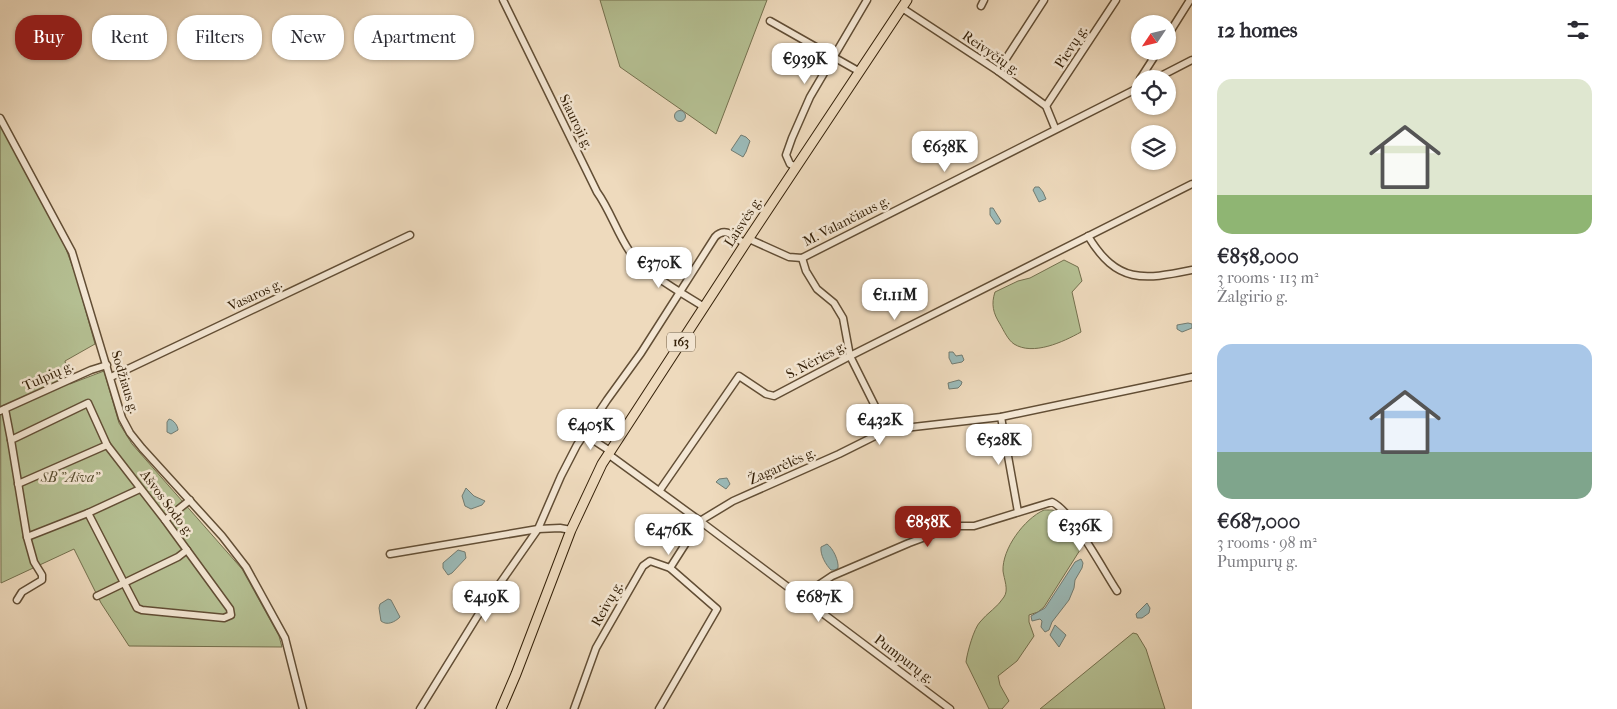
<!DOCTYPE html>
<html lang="en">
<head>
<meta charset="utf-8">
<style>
	body { margin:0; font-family:"IM FELL French Canon",serif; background:#f2f2f3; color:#2b2b33; height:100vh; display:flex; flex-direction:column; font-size:19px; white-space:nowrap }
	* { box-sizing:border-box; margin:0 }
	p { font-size:16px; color:#7c7c81 }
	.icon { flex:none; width:28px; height:28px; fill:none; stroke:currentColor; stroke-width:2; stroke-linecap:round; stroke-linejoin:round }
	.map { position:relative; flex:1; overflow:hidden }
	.panel { display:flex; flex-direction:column; background:#fff; width:425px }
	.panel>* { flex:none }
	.guide { position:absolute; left:15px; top:15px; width:475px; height:45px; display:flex; gap:10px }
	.needle { width:32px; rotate:235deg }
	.tools { position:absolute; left:1131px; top:15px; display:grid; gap:10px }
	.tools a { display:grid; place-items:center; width:45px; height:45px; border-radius:50%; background:#fff; box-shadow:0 1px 4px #0004; font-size:25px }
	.price { position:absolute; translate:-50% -42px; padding:0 11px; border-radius:10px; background:#fff; color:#222; font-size:16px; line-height:32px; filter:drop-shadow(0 1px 2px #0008) }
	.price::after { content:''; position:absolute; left:50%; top:30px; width:15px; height:11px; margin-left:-8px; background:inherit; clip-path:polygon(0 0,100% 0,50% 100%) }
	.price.selected { background:#8f2418; color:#fff }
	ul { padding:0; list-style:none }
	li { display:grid; align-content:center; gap:10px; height:265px; padding:0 25px }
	li span { display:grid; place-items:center; height:155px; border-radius:15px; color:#555 }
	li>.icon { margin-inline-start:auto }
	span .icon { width:90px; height:90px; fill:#fffc; stroke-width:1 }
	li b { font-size:21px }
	h2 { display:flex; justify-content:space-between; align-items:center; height:60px; padding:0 25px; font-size:21px }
	.tag { padding:0 18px; border-radius:20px; background:#fff; box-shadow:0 1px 4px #0004; font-size:18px; line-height:45px }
	.tag.selected { background:#8f2418; color:#fff }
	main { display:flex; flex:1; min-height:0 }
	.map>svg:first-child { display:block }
</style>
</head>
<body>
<main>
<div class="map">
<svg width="1192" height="709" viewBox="0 0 1192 709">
	<rect width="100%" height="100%" fill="#eedabd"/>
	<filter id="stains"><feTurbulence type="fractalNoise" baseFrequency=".004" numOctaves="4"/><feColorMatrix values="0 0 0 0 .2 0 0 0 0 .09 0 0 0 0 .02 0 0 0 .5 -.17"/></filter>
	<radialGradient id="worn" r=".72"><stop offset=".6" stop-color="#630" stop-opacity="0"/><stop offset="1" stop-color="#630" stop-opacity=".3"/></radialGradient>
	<g fill="#b5c093" stroke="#74704e">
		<path d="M600 0H767L716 134 620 67Z"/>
		<path d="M0 124 63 241 76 276 95 344 65 361 70 384 104 371 119 423 132 444 242 569 279 636 282 647 129 646 101 603 74 549 1 583Z"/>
		<path d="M1064 260 1078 267 1082 281 1072 292 1081 332C1063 342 1033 356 1014 344 1008 340 1004 331 1000 324 993 313 991 304 995 292L1018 281 1030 278Z"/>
		<path d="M1044 510C1044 510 1052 510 1052 510 1064 512 1075 540 1080 550L1044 607 1038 612 1029 615V622L1034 636 1017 661 998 676 1000 685 1009 701 1002 709H989L966 662C967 653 974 628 980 622 987 613 998 607 1004 597 1009 590 1004 579 1003 571 1002 549 1024 519 1044 510Z"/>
		<path d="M1133 633 1137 634 1146 649 1165 709H1040Z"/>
	</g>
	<g fill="#9bbab8" stroke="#727c72">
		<circle cx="680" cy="116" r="5.5"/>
		<path d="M741 135 746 137 750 141 746 152 743 157 731 150Z"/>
		<path d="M1035 187H1039L1043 192 1046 199 1039 202 1033 190Z"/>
		<path d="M990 208H993L1001 221 999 224H996L990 215Z"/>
		<path d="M1188 323 1192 324V328L1182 332 1177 329V325Z"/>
		<path d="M949 352H953L956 356 962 355 964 360 962 362 952 364 949 358Z"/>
		<path d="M959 380 962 382 961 385 958 388 949 389 948 383Z"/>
		<path d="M169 419C174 420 178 426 178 430L171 434 167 432V422Z"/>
		<path d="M727 478 730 484 726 489 716 482 719 479Z"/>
		<path d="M466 488 474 496 485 501 482 505 471 509 465 506 462 496Z"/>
		<path d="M827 544C833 548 839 561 838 568L835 570H831C826 565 820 555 821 547Z"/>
		<path d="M458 550 465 552 466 558 452 573 448 575 443 568V563Z"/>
		<path d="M1081 559 1083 563 1082 568 1075 580 1074 588 1069 600 1052 622 1049 630 1045 632 1041 627 1042 621 1040 619 1032 621 1031 616 1045 608 1075 562Z"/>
		<path d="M388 599 391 600 400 617C395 622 387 626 381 621L379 608 380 604Z"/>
		<path d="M1147 603 1150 608 1149 613 1142 618H1137L1136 614Z"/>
		<path d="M1055 625 1066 635 1059 647 1050 635Z"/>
	</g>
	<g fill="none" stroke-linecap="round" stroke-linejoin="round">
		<g stroke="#624e35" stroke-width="9">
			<g id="minor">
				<path d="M503 0 597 192C610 210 617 233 630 252 645 273 682 293 704 307"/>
				<path d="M981 6 984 0"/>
				<path d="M902 8 998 71 1046 106 1055 128"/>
				<path d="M770 21 860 72"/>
				<path d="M1168 35 1190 0"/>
				<path d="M998 71 1044 0"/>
				<path d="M1140 79 1158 51"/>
				<path d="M1155 79 1192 60"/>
				<path d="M1046 106 1116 0"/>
				<path d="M0 118 72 252 122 418 130 433 142 448 222 536 246 567 285 638 303 709"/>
				<path d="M796 167 790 164 786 155 792 138 810 97 867 0"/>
				<path d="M1088 236C1117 284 1143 280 1192 270"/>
				<path d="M749 239 789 257 802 258 1140 87"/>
				<path d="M802 258 806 271 817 289 834 303 843 318 850 356 887 430"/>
				<path d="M111 377 410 235"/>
				<path d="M5 409 11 440"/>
				<path d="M0 411 91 370 107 365"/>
				<path d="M1001 417 1018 512"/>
				<path d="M584 434 610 451"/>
				<path d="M608 454 700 521 733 501 839 454 887 430 1001 417 1192 377"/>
				<path d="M18 484 107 445"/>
				<path d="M660 490 739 376 766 394 774 396 850 356 1192 184"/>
				<path d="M165 520 190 500"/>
				<path d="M27 537 88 513 140 489"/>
				<path d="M390 554 538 529 560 528 571 530"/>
				<path d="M670 568 700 521 950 709"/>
				<path d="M97 596 178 557 187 550"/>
				<path d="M802 596 832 576 909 543 955 526H974L1052 502C1073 512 1103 570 1117 591"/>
				<path d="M17 600 22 592 42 580V575L34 562 27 537 11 440 88 403 107 445 165 520 230 609 231 615 224 618 142 610 137 608 88 513"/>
				<path d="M420 709 480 612 538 529 561 476 577 445 607 400 641 353 715 237C726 226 734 237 745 244"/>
				<path d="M574 709 596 648 643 566 650 561 670 568 717 609 659 709"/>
			</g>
		</g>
		<g stroke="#342008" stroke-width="11">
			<path id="major" d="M501 709 516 674 571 530 602 464 745 244 907 0"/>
		</g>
		<use href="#minor" stroke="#f4e7d4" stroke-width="6"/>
		<use href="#major" stroke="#eedabd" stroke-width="9"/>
	</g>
	<g text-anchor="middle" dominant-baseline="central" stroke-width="5" stroke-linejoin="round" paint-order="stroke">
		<rect fill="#f4e7d4" stroke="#6e5c45" stroke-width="1" x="667" y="332.5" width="28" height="19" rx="4"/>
		<g font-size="12" font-weight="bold" fill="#342008">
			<text x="681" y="342">163</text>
		</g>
		<g font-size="14" fill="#342008" stroke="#f4e7d4">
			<text transform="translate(1071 47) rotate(-57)">Pievų g.</text>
			<text transform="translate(991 53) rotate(35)">Reivyčių g.</text>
			<text transform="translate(576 122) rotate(64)">Siauroji g.</text>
			<text transform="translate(846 221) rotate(-27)">M. Valančiaus g.</text>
			<text transform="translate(743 222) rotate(-57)">Laisvės g.</text>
			<text transform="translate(255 295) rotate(-25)">Vasaros g.</text>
			<text transform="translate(816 360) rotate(-28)">S. Nėries g.</text>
			<text transform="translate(48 376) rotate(-24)">Tulpių g.</text>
			<text transform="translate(125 382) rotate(73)">Sodžiaus g.</text>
			<text transform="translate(782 466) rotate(-24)">Žagarėlės g.</text>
			<text transform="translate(167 503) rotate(53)">Ašvos Sodo g.</text>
			<text transform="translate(607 604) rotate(-60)">Reivų g.</text>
			<text transform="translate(904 659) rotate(37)">Pumpurų g.</text>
		</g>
		<g font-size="14" font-style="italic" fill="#5b5032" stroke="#f4e7d4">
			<text x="70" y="477">SB "Ašva"</text>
		</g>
	</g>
	<rect width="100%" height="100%" filter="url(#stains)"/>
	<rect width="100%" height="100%" fill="url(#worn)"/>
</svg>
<div class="tools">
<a><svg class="needle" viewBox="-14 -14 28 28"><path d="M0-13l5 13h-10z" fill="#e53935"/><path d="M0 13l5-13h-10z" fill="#7c7c81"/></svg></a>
<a><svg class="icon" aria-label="locate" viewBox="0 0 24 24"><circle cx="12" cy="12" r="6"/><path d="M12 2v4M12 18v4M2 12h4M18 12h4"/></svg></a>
<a><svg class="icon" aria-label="layers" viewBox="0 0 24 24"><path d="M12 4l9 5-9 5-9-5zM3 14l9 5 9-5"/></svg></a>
</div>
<b class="price" style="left:805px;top:85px">€939K</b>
<b class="price" style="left:945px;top:173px">€638K</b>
<b class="price" style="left:659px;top:289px">€370K</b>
<b class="price" style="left:895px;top:321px">€1.11M</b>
<b class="price" style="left:880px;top:446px">€432K</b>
<b class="price" style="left:591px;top:451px">€405K</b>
<b class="price" style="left:999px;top:466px">€528K</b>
<b class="price selected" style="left:928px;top:548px">€858K</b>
<b class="price" style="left:1080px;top:552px">€336K</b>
<b class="price" style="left:669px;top:556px">€476K</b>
<b class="price" style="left:486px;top:623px">€419K</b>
<b class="price" style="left:819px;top:623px">€687K</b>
<div class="guide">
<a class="tag selected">Buy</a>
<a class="tag">Rent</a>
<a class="tag">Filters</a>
<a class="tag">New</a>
<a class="tag">Apartment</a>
</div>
</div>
<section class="panel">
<h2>12 homes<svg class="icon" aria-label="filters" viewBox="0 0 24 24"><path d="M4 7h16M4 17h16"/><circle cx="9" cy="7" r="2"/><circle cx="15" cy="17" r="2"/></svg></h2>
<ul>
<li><span style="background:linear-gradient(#dfe7d0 75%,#8fb573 0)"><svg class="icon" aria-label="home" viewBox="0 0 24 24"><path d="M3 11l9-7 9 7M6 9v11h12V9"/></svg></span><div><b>€858,000</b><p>3 rooms · 113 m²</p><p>Žalgirio g.</p></div></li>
<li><span style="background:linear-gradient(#a9c7e8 70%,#7fa58c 0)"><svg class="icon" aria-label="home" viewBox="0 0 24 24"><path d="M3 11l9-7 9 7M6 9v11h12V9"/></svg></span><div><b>€687,000</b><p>3 rooms · 98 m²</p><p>Pumpurų g.</p></div></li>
</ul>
</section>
</main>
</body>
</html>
